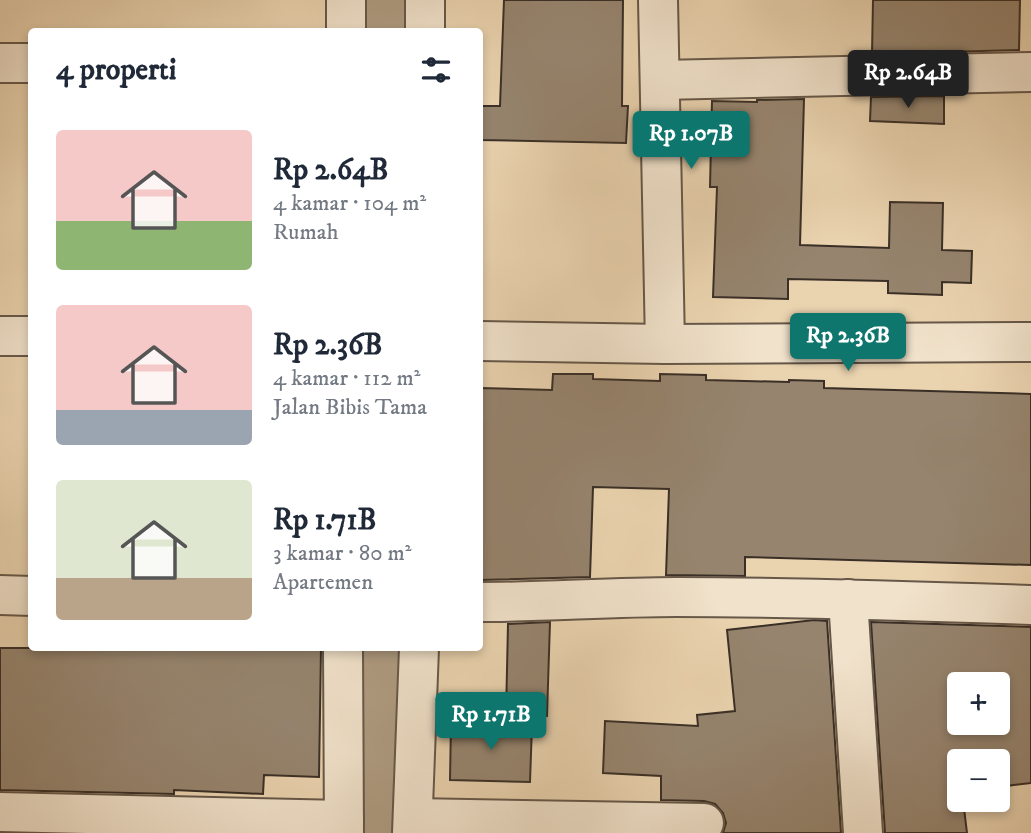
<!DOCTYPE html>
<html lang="id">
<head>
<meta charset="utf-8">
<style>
	body { margin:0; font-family:"IM FELL DW Pica",serif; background:#f2f2f3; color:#1f2937; height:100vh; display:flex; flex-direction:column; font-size:26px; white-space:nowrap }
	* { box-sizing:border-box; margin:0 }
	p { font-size:23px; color:#747a83 }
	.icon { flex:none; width:38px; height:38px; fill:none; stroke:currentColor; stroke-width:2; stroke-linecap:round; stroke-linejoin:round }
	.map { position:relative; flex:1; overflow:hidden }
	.drawer { position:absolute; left:28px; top:28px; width:455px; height:623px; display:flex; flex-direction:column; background:#fff; border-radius:7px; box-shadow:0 4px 10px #0003 }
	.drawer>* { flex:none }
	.controls { position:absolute; left:947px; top:672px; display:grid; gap:14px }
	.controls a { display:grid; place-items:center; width:63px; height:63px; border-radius:7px; background:#fff; box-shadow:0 4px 10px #0003; font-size:35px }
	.price { position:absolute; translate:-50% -60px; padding:0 16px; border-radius:7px; background:#0f766e; color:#fff; font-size:23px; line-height:46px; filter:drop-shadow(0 2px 4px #0008) }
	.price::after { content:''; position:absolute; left:50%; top:42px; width:21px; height:16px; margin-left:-10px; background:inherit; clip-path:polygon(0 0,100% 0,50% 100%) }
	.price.active { background:#222; color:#fff }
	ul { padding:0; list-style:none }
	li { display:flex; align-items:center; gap:21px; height:175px; padding:0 28px }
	li span { display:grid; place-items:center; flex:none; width:196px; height:140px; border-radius:7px; color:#555 }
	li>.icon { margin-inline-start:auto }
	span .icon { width:84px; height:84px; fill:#fffc; stroke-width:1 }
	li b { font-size:30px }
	h2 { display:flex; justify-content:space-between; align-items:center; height:84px; padding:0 28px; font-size:30px }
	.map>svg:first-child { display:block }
</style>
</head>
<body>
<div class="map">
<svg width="1031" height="833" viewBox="0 0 1031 833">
	<rect width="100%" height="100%" fill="#ead3af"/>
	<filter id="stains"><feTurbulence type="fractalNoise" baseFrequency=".00286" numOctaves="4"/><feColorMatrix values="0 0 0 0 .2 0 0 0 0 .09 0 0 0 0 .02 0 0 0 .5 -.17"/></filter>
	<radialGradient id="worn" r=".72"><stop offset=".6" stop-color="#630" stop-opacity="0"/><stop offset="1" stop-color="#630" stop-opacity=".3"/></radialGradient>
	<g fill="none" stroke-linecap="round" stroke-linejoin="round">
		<g stroke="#ae9b81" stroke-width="79">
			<path d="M403 0 404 32"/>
			<path d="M382 833 387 648"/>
		</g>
	</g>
	<g fill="#96846e" stroke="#3a2f27" stroke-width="2" fill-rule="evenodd">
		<path d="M504 0H623L622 106H628L626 143 480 140V106H500Z"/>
		<path d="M873 0H1020L1019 50 872 54Z"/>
		<path d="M944 96V124L870 121 871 97Z"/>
		<path d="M804 99 800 245 889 248 890 202 943 203 942 250 972 251 971 283 942 282V295L888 293V281L788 279V299L713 297 717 187H710L712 101 757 102V100Z"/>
		<path d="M553 374H593V379L660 381V374L706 375V380L789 382V380L824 381V388L1031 394V565L745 557V576L666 575 669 489 593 487 590 577 480 580V388L552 390Z"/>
		<path d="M814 620 827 621 841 833H723L726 823 723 813 715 804 704 801 661 800V776L603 773 605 721 698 726 697 715 735 711 727 630Z"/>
		<path d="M550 622 547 716 506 715 508 624Z"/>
		<path d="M871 622 1031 627V783L998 787V761H959V800H963L967 833H885ZM959 684H998V723H959Z"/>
		<path d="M0 648H321L319 777 264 775 263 794 174 790V794L0 790Z"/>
		<path d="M451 723 532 725 530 782 450 780Z"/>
	</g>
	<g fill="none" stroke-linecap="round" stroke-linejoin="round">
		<g stroke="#665849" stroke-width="42">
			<g id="minor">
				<path d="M658 0 665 344"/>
				<path d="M346 32V0"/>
				<path d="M425 32V0"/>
				<path d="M0 63H32"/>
				<path d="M660 80 1031 72"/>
				<path d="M0 336H32"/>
				<path d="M480 341 665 344 1031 342"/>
				<path d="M0 595 32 596"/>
				<path d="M848 599 863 833"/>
				<path d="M480 602C545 602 610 597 676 597 794 597 913 601 1031 605"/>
				<path d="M343 648 344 833"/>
				<path d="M0 812 344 820"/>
				<path d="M413 818 704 823"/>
				<path d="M412 833 419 648"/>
			</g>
		</g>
		<use href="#minor" stroke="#f1e2cb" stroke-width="38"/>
	</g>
	<rect width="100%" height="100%" filter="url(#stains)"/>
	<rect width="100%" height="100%" fill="url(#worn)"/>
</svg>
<div class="controls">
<a>+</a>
<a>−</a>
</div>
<b class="price active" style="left:908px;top:110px">Rp 2.64B</b>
<b class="price" style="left:691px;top:171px">Rp 1.07B</b>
<b class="price" style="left:848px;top:373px">Rp 2.36B</b>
<b class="price" style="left:491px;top:752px">Rp 1.71B</b>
<section class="drawer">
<h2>4 properti<svg class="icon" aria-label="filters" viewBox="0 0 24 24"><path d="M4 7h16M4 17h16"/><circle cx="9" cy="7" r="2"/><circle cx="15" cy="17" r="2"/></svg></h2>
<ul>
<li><span style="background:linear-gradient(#f6c9c9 65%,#8fb573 0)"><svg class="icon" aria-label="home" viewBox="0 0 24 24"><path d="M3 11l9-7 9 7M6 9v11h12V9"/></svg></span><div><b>Rp 2.64B</b><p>4 kamar · 104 m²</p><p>Rumah</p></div></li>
<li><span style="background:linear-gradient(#f6c9c9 75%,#9aa5b1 0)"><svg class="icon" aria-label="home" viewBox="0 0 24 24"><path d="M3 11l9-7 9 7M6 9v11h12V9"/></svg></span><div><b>Rp 2.36B</b><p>4 kamar · 112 m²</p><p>Jalan Bibis Tama</p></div></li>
<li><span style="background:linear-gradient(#dfe7d0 70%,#b9a48a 0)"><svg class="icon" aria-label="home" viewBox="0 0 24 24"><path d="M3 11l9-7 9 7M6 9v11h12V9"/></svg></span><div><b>Rp 1.71B</b><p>3 kamar · 80 m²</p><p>Apartemen</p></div></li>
</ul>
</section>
</div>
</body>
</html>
